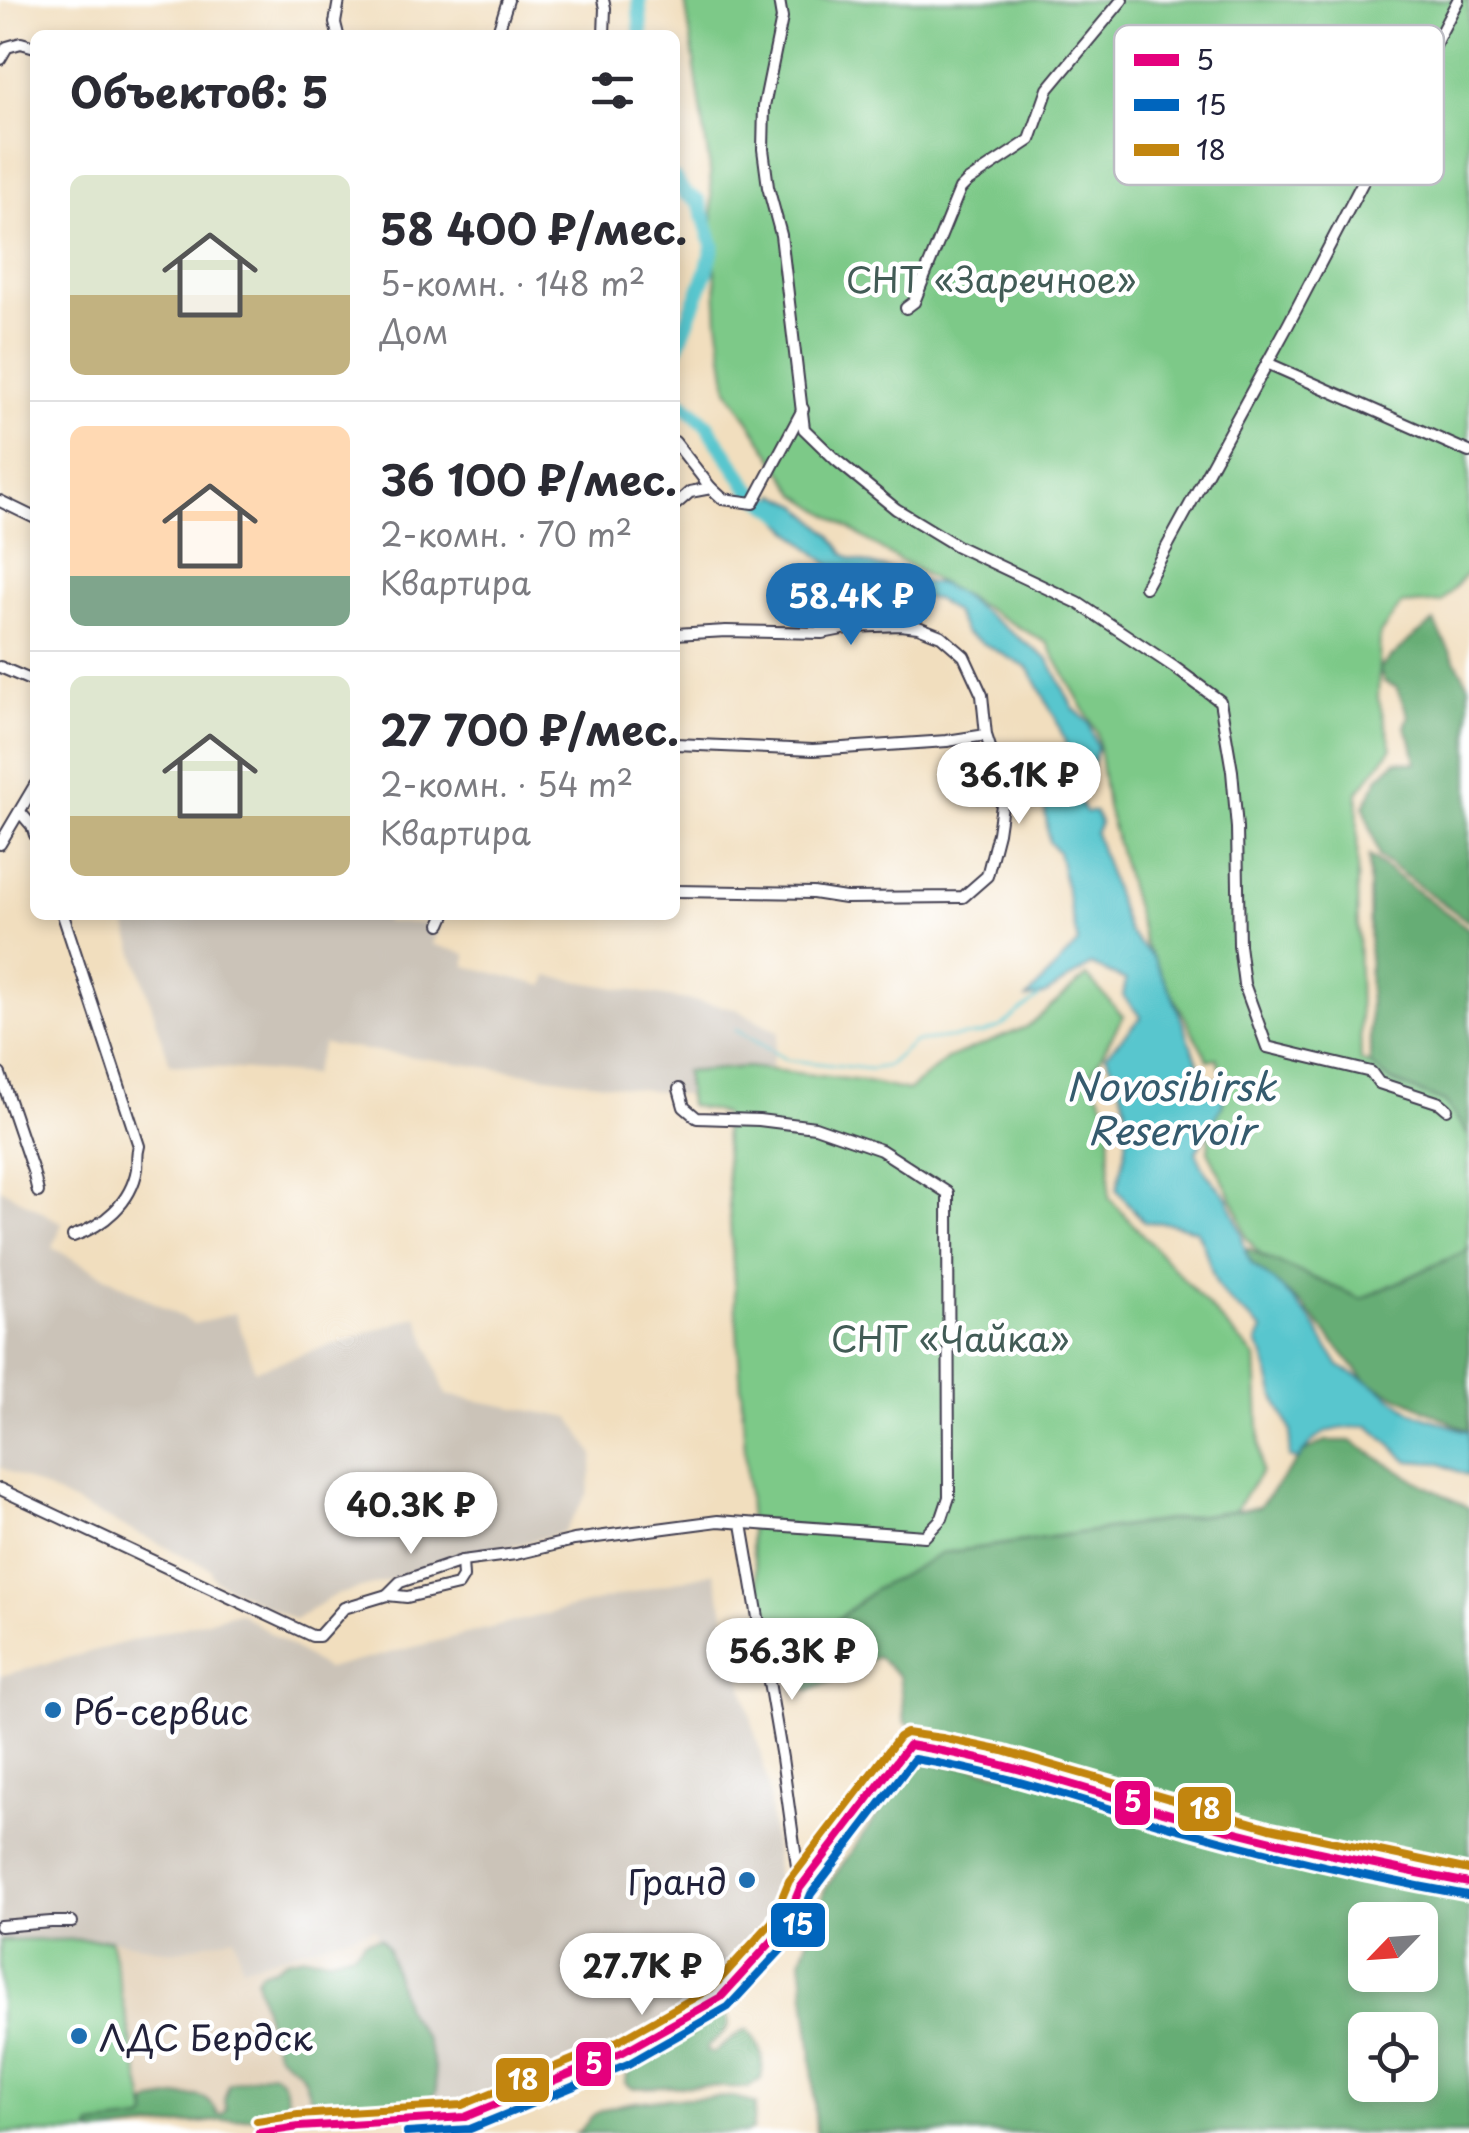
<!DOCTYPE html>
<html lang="ru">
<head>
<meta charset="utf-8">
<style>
	body { margin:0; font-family:"Playpen Sans",sans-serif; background:#f7f7f7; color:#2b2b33; height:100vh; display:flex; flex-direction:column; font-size:38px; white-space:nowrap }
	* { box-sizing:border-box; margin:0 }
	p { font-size:32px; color:#7c7c81 }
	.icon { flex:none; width:55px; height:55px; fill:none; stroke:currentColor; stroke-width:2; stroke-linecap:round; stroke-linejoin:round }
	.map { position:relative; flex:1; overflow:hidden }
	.details { position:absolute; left:30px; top:30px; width:650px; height:890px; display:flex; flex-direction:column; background:#fff; border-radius:15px; box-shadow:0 5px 15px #0003 }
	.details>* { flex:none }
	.needle { width:65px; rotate:245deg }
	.buttons { position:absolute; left:1348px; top:1902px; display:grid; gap:20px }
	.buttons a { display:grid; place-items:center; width:90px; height:90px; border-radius:15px; background:#fff; box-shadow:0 5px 15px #0003; font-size:50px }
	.price { position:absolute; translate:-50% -85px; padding:0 22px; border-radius:35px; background:#fff; color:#222; font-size:32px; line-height:65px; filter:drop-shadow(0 2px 5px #0008) }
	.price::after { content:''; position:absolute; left:50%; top:60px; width:30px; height:22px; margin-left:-15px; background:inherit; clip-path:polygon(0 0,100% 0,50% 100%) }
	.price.on { background:#1f6fb2; color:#fff }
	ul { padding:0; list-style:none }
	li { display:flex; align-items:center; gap:30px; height:250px; padding:0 40px }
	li+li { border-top:2px solid #e1e1e2 }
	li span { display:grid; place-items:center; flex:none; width:280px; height:200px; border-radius:15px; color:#555 }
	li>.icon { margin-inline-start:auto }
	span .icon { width:120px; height:120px; fill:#fffc; stroke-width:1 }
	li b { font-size:42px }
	h2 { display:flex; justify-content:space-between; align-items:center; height:120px; padding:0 40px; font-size:42px }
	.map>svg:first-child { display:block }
</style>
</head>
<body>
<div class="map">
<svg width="1469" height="2133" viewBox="0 0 1469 2133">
	<rect width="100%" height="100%" fill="#fff"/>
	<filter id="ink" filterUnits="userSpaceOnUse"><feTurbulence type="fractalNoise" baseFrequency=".01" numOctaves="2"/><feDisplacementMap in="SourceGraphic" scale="20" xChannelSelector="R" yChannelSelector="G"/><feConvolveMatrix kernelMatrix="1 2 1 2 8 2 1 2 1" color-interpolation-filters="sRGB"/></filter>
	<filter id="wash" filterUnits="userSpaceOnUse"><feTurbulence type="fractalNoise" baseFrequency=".0048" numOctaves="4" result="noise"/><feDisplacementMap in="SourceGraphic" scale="40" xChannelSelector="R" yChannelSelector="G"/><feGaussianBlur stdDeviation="2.25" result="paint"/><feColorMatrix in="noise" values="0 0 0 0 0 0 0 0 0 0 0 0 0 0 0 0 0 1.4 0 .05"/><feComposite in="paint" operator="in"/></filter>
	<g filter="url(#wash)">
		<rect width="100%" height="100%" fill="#f1debe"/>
		<path fill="#e0cdb2" d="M375 1928 425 2106 150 2128 110 1939 173 1952 234 1936 242 1967Z"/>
		<g fill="#cbc3b8">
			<path d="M123 915H385V922L441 924 432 944 466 954V966L545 986 548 976 734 1008 779 1032 770 1070 747 1067 685 1073 688 1096 323 1044 312 1075 170 1064Z"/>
			<path d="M0 1188 62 1223 53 1248 194 1324 235 1313 255 1370 418 1316 446 1395 571 1418 594 1455 588 1493 564 1532 333 1596 295 1620 216 1581 212 1575 211 1569 0 1467Z"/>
			<path d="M714 1572 768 1783 780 1909 775 1920 711 1996 601 2057 482 2101 425 2106 375 1928 242 1967 234 1936 173 1952 110 1939 0 1941V1676L238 1612 326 1669Z"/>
		</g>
		<g fill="#7dc988" stroke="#507662" stroke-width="2.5">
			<path d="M685 0H1469V571L1442 602 1401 605 1380 634 1378 698 1392 748 1358 792 1357 889 1361 1061 1370 1064 1392 1082 1445 1102 1469 1136 1468 1250 1362 1299 1260 1255 1246 1237 1236 1206 1208 1151 1210 1125 1222 1105 1225 1090 1217 1058 1208 1060 1145 944 1107 807 1097 733 1047 643 890 555 797 494 728 389 718 321 710 170Z"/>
			<path d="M1087 976 1123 1016 1090 1077 1110 1115 1109 1198 1256 1358 1261 1472 1235 1510 943 1553 874 1590 817 1636 784 1674 772 1667 751 1541 723 1114 689 1105 685 1072 747 1067 862 1081 908 1091 947 1059 1027 1027Z"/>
			<path d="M110 1939 150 2128 89 2133H0V1941Z"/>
		</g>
		<g fill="#66ad74" stroke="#446858" stroke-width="2.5" fill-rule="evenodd">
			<path d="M1434 622 1469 685V922L1379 857 1364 806 1379 777 1396 761 1416 763 1412 742 1405 727 1409 716 1396 687 1384 682 1379 669 1411 639Z"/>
			<path d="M1369 856 1469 929V1136L1445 1102 1391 1081 1370 1064Z"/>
			<path d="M1469 1247V1431L1366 1381 1303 1306 1252 1264 1246 1253 1248 1248 1260 1255 1362 1299 1468 1250Z"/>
			<path d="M1325 1441H1351L1411 1478 1469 1508V2133H816L811 2046 801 1960 825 1889 914 1763 971 1767 1048 1781 1019 1752 944 1747 905 1722 899 1676 877 1656 841 1677 809 1691 784 1674 817 1636 874 1590 943 1553 1259 1507 1304 1452ZM1365 1920H1420V1975H1365ZM1365 2030H1420V2085H1365Z"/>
			<path d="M380 1938 387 1947 406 2011 426 2039 434 2067 437 2091 432 2098C409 2104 331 2121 314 2101 307 2093 307 2081 300 2072 294 2064 283 2061 276 2052L256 1980 260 1972 274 1968 286 1960 304 1956 330 1958 354 1952 365 1941Z"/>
			<path d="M716 2010H723C738 2029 721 2035 708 2046L707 2051 713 2053 743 2031 748 2030C763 2050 765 2055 761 2079L748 2088 698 2086 631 2088 625 2083C628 2054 691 2021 716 2010Z"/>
			<path d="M270 2072C284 2074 286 2092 288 2104L284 2111 275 2115 102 2133H93L90 2130 92 2126 143 2120 147 2117V2105L153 2101C178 2098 207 2085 218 2115H222L226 2110 224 2100 229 2084Z"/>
			<path d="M734 2097 756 2104 752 2130 744 2133H576C586 2127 588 2118 599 2112 627 2097 701 2098 734 2097Z"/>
		</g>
		<path fill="#59c6ce" stroke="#3e7484" stroke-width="2.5" d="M776 494 799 505 831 535 844 554 852 559 895 571 922 582 940 584 956 592 1049 660 1073 708 1089 723 1097 748 1088 782 1078 798 1085 812H1095L1100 823 1095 833 1128 931 1153 958 1172 994 1203 1076 1216 1079 1225 1090 1222 1105 1196 1152 1206 1173 1228 1198 1241 1232 1246 1253 1252 1264 1282 1288 1311 1320 1339 1366 1373 1384 1413 1413 1469 1432V1476L1439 1463 1409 1461 1369 1426C1332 1430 1320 1426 1298 1460L1289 1457 1291 1431 1275 1397 1264 1356 1257 1344 1263 1330C1248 1316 1226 1303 1217 1284 1208 1266 1207 1247 1196 1230L1168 1223 1144 1222 1117 1190C1130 1131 1135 1111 1106 1055L1141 1017 1123 996 1126 980 1091 965 1044 995 1027 998 1078 943 1058 852 1049 842 1045 809 1062 766 1066 744 1056 719 1029 669 965 633 955 613 936 599 891 595 837 572 794 534 778 518 771 505Z"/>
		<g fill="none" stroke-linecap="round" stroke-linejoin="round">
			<path stroke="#59c6ce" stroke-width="2.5" d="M736 1030 787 1060 871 1069 887 1066 914 1042 982 1034 1000 1027 1039 997"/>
			<g stroke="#59c6ce" stroke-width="15">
				<path d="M639 0 641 35"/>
				<path d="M675 179 684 193 699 201 713 246 706 273 675 353"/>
				<path d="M675 382 676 397 707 425 751 491 788 517"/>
			</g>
		</g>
	</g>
	<g filter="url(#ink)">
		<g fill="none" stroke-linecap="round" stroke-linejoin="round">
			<g stroke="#413e4f" stroke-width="14">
				<g id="street">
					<path d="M603 0 605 8 604 35"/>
					<path d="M779 0 782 18 764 106 763 149 768 187 781 235 804 429 836 460 896 509 957 546 1078 603 1174 667 1220 701 1232 771 1237 828 1239 945 1244 984 1267 1047 1371 1072 1379 1083 1440 1103 1447 1109"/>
					<path d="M338 35 335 23 339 0"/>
					<path d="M497 35 508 0"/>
					<path d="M0 59 7 47 21 43 35 47"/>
					<path d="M906 308 914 302 960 189 968 181 1030 140 1048 89 1122 0"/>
					<path d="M1267 363 1469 452"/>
					<path d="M675 442 711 488"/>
					<path d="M0 501 35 518"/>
					<path d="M675 505 690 492 711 488 723 499 753 503 803 409"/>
					<path d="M1145 587 1288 325 1458 0"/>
					<path d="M675 634 726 631 822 633 853 627 900 625 918 627 941 636 964 656 982 695 986 735 947 741 813 750 675 744"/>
					<path d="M0 667 35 682"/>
					<path d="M20 812 32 826 35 835"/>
					<path d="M0 844 35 785"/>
					<path d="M675 891 813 893 845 898 963 897 987 876 998 833 1003 798 996 766 986 735"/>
					<path d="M63 915 139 1146C136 1155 138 1161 137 1169 131 1203 103 1226 73 1236"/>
					<path d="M441 924 445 915"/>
					<path d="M0 1074 33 1171 38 1192"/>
					<path d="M0 1489 312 1636H319L344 1608 387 1595 407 1597 458 1585 463 1577 462 1561 516 1554 574 1540 718 1521 925 1536 942 1518 949 1497 948 1193 881 1150 815 1127 759 1120 697 1118 684 1107 679 1089"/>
					<path d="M742 1524 782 1758 800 1888"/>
					<path d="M387 1595 400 1582 462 1561"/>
					<path d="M0 1926 51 1922H72"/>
					<path d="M259 2133 299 2127 465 2117 623 2052 721 1997 783 1929 800 1888 909 1745C991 1756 1068 1784 1147 1807 1252 1838 1361 1864 1469 1883"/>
				</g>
			</g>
			<use href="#street" stroke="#fff" stroke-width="10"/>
			<g stroke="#fff" stroke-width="15">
				<path id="bus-1" d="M259 2133 299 2127 465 2117 623 2052 721 1997 783 1929 800 1888 909 1745C1003 1760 1093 1792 1184 1818 1278 1844 1373 1865 1469 1883"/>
			</g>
			<g stroke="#fff" stroke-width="15">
				<path id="bus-2" d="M407 2133 470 2129 628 2064 728 2007 793 1937 811 1894 914 1759C1006 1773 1093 1805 1182 1830 1276 1856 1371 1878 1467 1895"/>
			</g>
			<g stroke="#fff" stroke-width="15">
				<path id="bus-3" d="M257 2121 298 2115 462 2105 618 2041 713 1987 772 1922 789 1881 899 1737 906 1733 942 1738 1003 1751 1270 1828 1469 1870"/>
			</g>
			<use href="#bus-1" stroke="#e5007d" stroke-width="8"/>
			<use href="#bus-2" stroke="#0065bd" stroke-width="8"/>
			<use href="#bus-3" stroke="#c2850f" stroke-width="8"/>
		</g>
	</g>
	<g fill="#1f6fb2" stroke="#fff" stroke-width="4">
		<circle cx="53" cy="1710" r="10"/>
		<circle cx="747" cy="1880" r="10"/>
		<circle cx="79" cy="2036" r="10"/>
	</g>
	<g text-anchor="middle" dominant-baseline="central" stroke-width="9" stroke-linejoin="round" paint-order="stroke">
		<g font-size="35" fill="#425c56" stroke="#fff">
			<text x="991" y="278">СНТ «Заречное»</text>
			<text x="950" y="1337">СНТ «Чайка»</text>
		</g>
		<g font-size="35" fill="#22223b" stroke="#fff" text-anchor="start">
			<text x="73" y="1710">Рб-сервис</text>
			<text x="727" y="1880" text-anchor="end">Гранд</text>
			<text x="99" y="2036">ЛДС Бердск</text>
		</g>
		<g font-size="38" font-style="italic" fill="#355b6e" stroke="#fff">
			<text x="1171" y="1085">Novosibirsk<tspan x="1171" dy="44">Reservoir</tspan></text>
		</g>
	</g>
	<rect x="1114" y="25" width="330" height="160" rx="15" fill="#fff" stroke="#bdbdc4" stroke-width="2.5"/>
	<rect x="1134" y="54" width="45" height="12" fill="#e5007d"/>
	<rect x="1134" y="99" width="45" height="12" fill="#0065bd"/>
	<rect x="1134" y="144" width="45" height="12" fill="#c2850f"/>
	<g font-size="28" fill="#22223b">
		<text x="1196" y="70">5</text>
		<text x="1196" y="115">15</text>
		<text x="1196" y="160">18</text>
	</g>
	<g stroke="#fff" stroke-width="4">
		<rect x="1113" y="1779" width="39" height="48" rx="10" fill="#e5007d"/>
		<rect x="1176" y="1785" width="57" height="48" rx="10" fill="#c2850f"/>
		<rect x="769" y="1901" width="58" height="48" rx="10" fill="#0065bd"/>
		<rect x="574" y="2040" width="39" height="48" rx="10" fill="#e5007d"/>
		<rect x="494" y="2056" width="57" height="48" rx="10" fill="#c2850f"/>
	</g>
	<g font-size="28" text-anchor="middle" font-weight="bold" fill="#fff">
		<text x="1133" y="1812">5</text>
		<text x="1205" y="1819">18</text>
		<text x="798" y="1935">15</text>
		<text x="594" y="2074">5</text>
		<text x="523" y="2090">18</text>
	</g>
</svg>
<div class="buttons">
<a><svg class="needle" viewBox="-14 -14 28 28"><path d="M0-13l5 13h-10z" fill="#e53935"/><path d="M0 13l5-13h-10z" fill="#7c7c81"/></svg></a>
<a><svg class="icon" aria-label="locate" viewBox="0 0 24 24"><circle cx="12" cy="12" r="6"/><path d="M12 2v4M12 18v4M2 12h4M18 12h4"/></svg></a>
</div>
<b class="price on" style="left:851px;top:648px">58.4K ₽</b>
<b class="price" style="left:1019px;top:827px">36.1K ₽</b>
<b class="price" style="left:411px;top:1557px">40.3K ₽</b>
<b class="price" style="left:792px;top:1703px">56.3K ₽</b>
<b class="price" style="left:642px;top:2018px">27.7K ₽</b>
<section class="details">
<h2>Объектов: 5<svg class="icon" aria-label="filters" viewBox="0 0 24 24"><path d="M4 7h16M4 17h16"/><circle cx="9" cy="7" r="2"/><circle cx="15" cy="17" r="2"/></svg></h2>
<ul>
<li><span style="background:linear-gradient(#dfe7d0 60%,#c2b280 0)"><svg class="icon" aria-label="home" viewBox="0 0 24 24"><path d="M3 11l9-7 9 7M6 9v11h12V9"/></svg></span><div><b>58 400 ₽/мес.</b><p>5-комн. · 148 m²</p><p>Дом</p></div></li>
<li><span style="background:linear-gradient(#ffd9b3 75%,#7fa58c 0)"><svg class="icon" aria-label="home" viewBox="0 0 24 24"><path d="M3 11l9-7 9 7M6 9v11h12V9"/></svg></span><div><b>36 100 ₽/мес.</b><p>2-комн. · 70 m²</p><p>Квартира</p></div></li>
<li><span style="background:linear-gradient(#dfe7d0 70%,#c2b280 0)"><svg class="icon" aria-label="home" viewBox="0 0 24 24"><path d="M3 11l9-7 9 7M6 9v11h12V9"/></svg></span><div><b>27 700 ₽/мес.</b><p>2-комн. · 54 m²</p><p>Квартира</p></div></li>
</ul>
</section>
</div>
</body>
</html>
